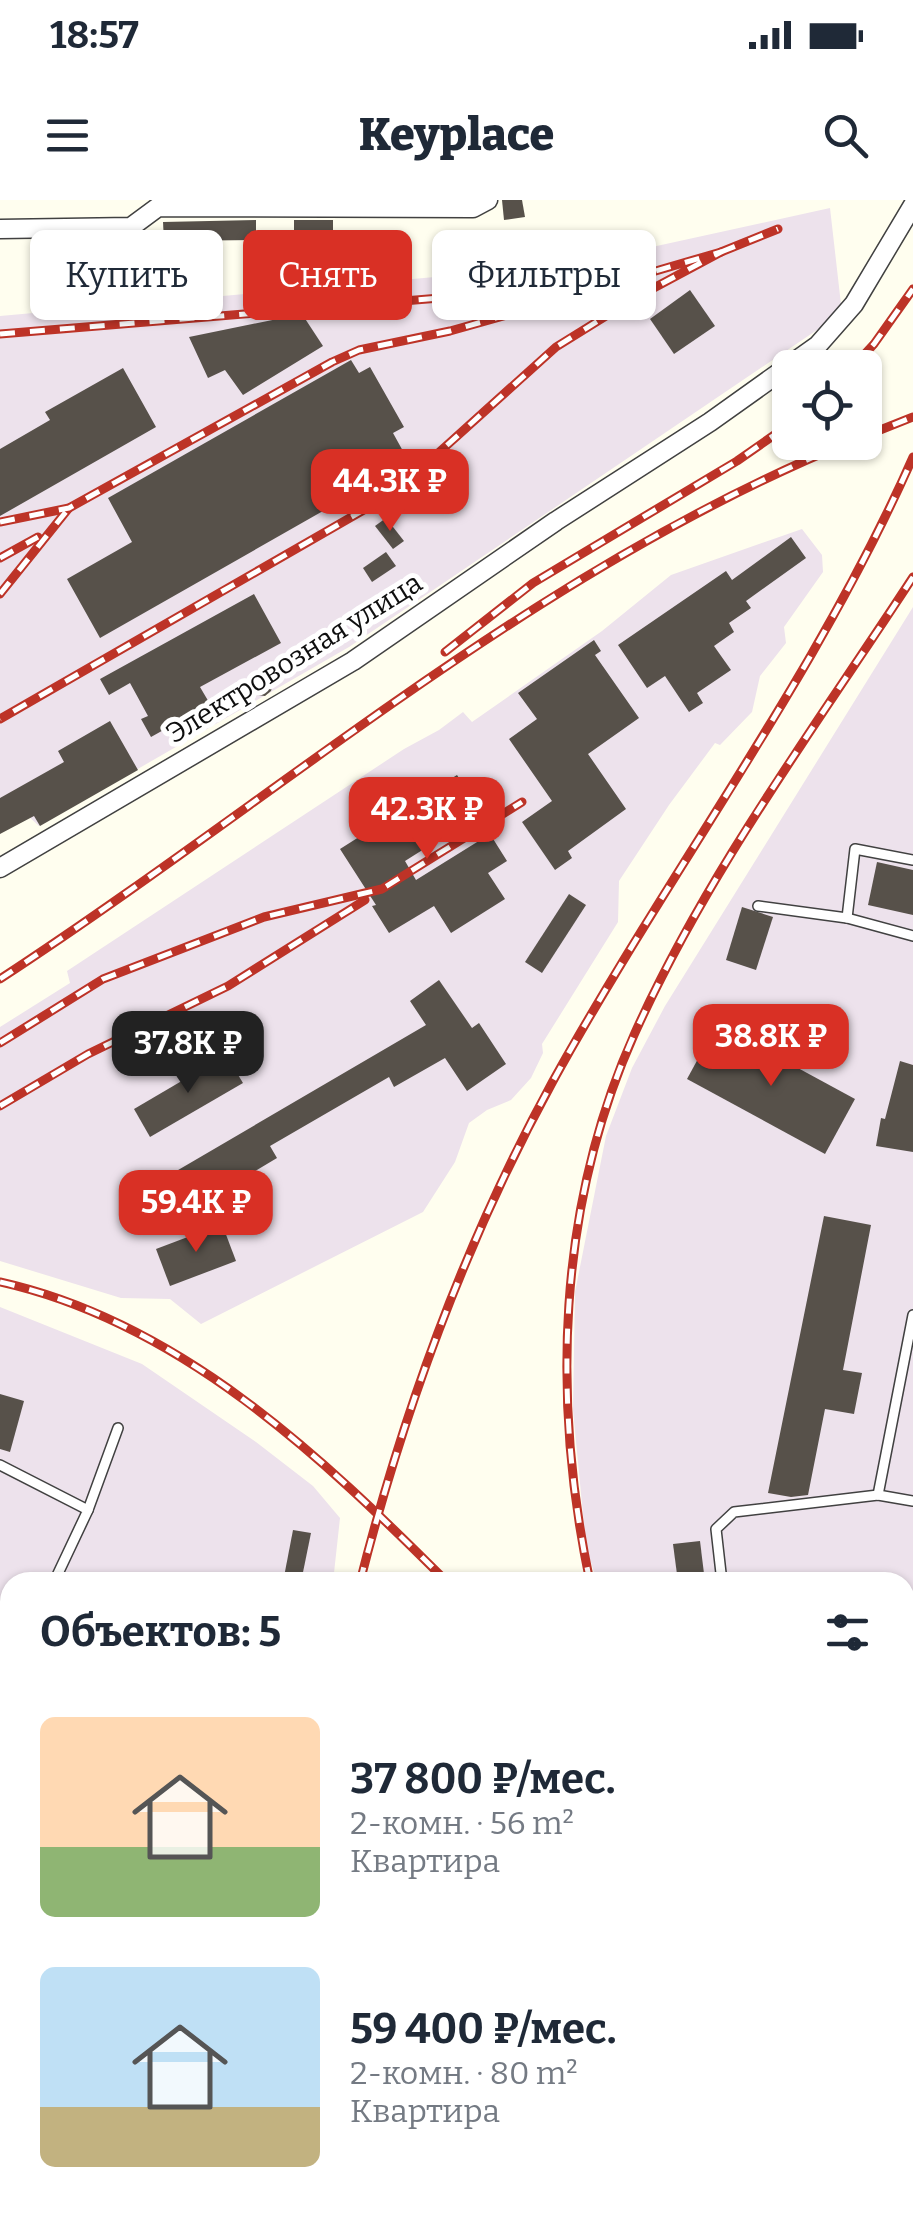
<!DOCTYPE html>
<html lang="ru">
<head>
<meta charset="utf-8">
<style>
	body { margin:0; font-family:Bitter,serif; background:#f2f2f3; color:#1f2937; height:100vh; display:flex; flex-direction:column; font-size:38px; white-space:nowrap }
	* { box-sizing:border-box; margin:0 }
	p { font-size:32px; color:#747a83 }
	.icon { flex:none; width:55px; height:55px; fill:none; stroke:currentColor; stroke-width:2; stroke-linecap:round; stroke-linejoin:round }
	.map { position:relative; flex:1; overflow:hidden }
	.panel { position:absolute; left:0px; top:1372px; width:915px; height:642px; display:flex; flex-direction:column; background:#fff; border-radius:30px 30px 0 0; box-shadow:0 2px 8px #0004 }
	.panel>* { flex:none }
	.top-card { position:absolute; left:30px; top:30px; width:855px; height:90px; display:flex; gap:20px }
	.fabs { position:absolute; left:772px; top:150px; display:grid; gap:20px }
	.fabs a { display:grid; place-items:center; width:110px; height:110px; border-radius:15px; background:#fff; box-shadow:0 2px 8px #0004; font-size:50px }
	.price { position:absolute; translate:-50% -85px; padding:0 22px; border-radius:20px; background:#d93025; color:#fff; font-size:32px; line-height:65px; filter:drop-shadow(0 2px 5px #0008) }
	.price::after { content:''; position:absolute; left:50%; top:60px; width:30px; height:22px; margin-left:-15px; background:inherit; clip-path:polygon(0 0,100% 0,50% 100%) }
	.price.on { background:#222; color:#fff }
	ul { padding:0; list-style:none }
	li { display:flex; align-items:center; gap:30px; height:250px; padding:0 40px }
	li span { display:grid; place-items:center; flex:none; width:280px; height:200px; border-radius:15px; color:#555 }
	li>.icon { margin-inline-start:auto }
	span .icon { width:120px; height:120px; fill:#fffc; stroke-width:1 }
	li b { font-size:42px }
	h2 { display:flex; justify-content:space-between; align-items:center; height:120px; padding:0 40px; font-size:42px }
	.pill { padding:0 35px; border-radius:15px; background:#fff; box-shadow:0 2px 8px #0004; font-size:35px; line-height:90px }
	.pill.on { background:#d93025; color:#fff }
	.status { display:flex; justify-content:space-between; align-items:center; height:70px; padding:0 50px; background:#fff; direction:ltr }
	.status svg { height:28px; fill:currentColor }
	header { display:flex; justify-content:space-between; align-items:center; height:130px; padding:0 40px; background:#fff; font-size:45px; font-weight:800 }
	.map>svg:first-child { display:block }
</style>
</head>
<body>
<div class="status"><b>18:57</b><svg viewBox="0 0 49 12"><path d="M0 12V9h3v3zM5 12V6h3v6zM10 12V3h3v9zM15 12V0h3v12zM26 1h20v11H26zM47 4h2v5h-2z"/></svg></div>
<header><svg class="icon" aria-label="menu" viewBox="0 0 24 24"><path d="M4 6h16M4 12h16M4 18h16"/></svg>Keyplace<svg class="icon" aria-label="search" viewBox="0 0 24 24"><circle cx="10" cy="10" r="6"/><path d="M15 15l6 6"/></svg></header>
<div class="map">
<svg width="913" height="2013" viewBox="0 0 913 2013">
	<rect width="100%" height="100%" fill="#fffeef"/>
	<g fill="#ede2ec">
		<path d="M830 8 842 113 349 447 39 626 27 615 0 631V116L570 65Z"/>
		<path d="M802 329 822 355 823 372 784 427 786 443 760 476 752 512 720 545 715 543 669 605 619 681 618 722 542 844 543 853 531 878 511 900 487 910 469 923 455 962 423 1012 201 1124 170 1099 121 1098 0 1061V827L70 783 67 771 404 549 439 530 463 512 472 522 602 431 671 375Z"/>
		<path d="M913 407V2013H761L760 2005H905V1382H597L586 1346 573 1210 575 1092 606 936 632 868 665 806Z"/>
		<path d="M0 1107 142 1164 256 1242 313 1286 340 1318 333 1382H10V2005H258V2013H0Z"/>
	</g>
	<path fill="#adda98" d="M511 2005H682L683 2013H510Z"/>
	<g fill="#57514a">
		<path d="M502 0H522L525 17 504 20Z"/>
		<path d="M256 20V40L164 41 163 22Z"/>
		<path d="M294 20H333V38L294 39Z"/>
		<path d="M90 40H115L116 58H90Z"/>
		<path d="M32 41H52L53 69H32Z"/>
		<path d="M690 90 715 126 674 154 650 119Z"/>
		<path d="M302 114 323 146 243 195 225 170 208 178 189 137Z"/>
		<path d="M351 160 359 173 370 167 404 227 393 233 409 262 100 438 67 379 132 342 108 298Z"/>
		<path d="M123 168 156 227 0 316V249L50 220 45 212Z"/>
		<path d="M386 318 404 341 393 349 375 326Z"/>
		<path d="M791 337 806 358 746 401 751 408 729 423 734 432 714 446 731 470 697 493 703 503 689 512 665 476 647 488 618 445 726 371 732 380Z"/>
		<path d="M386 352 396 366 372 382 363 368Z"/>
		<path d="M254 394 281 443 200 487 210 504 151 537 141 519 148 516 130 483 109 495 100 479Z"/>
		<path d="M594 440 601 451 595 455 639 518 588 554 626 609 568 651 572 658 555 670 522 622 552 601 509 539 537 519 518 493Z"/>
		<path d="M253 474 268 476 273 482 271 491 265 496 257 495 251 488Z"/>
		<path d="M110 521 138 570 40 626 34 616 0 634V598L64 562 58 551Z"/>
		<path d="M457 575 481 613 405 661 416 680 490 634 507 661 488 673 505 699 451 733 434 706 389 733 372 706 376 705 340 649Z"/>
		<path d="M877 662 913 670V715L868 705Z"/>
		<path d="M569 694 586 705 542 773 525 762Z"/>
		<path d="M742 707 773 717 756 770 726 760Z"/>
		<path d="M439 780 472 828 479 823 506 864 467 891 445 858 394 887 389 877 270 946 277 958 193 1008 173 973 426 825 410 801Z"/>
		<path d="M717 824 855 899 825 954 687 879Z"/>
		<path d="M226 855 243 883 150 937 134 909Z"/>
		<path d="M900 861 913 865V952L876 946 881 918 885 919Z"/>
		<path d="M824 1016 871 1025 843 1170 862 1173 854 1214 825 1209 808 1295 791 1297 768 1293Z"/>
		<path d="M222 1024 236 1061 170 1086 156 1049Z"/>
		<path d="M0 1194 24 1201 10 1252 0 1249Z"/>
		<path d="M293 1330 311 1333 301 1382H283Z"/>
		<path d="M700 1341 705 1382H678L673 1344Z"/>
	</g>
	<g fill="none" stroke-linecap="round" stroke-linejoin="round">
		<g stroke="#414141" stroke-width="12">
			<g id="lane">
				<path d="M758 706 847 718 913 736"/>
				<path d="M847 718 855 649 913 660"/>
				<path d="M0 1265 88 1310 54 1382"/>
				<path d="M878 1295 913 1115"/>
				<path d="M88 1310 118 1228"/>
				<path d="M722 1382 716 1329 734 1312 878 1295 913 1301"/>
				<path d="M0 1482 10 1465"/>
				<path d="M0 1533 10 1535"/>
				<path d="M274 2005 275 2013"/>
			</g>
		</g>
		<g stroke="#414141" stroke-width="21">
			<g id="street">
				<path d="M0 29 131 27 158 7 473 8 488 0"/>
				<path d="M0 668 353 461 556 321 710 222 818 145 854 104 913 5"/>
			</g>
		</g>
		<use href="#lane" stroke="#fff" stroke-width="9"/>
		<use href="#street" stroke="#fff" stroke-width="18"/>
		<g stroke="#bd3327" stroke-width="9">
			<g id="rail">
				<path d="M721 52 778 29"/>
				<path d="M0 134 611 84 721 52 635 98 556 147 395 292 0 519"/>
				<path d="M852 168 874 144 913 89"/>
				<path d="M865 236 913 217"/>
				<path d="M0 322 69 308 332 162 359 150 450 131 567 98"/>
				<path d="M0 358 38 337"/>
				<path d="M0 394 69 308"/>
				<path d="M445 452 533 383 737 261 790 224"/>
				<path d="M0 779C280 596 536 370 849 242"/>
				<path d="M0 843 103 779 264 717 382 689 522 602"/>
				<path d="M0 906 88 854 228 786 365 700"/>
				<path d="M0 1082C180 1122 321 1256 447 1382"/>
				<path d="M360 1382C404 1209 467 1038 553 881 669 671 816 477 913 257"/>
				<path d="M590 1382C552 1201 557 1007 634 835 707 672 816 526 913 377"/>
				<path d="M905 1549 913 1520"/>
				<path d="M905 1737 913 1705"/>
				<path d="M905 1794 913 1775"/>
				<path d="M905 1951 913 1933"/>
				<path d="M299 2005V2013"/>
				<path d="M732 2005 733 2013"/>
				<path d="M754 2005 755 2013"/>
				<path d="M397 2013 398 2005"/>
				<path d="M841 2013 843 2005"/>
				<path d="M879 2013 882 2005"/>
				<path d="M902 2013 913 1987"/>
			</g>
		</g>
		<use href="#rail" stroke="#fff" stroke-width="5" stroke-dasharray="15" stroke-linecap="butt"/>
	</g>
	<g text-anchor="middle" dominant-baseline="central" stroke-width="10" stroke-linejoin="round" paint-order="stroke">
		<g font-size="28" fill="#0e0e0e" stroke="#fff">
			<text transform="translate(294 458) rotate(-32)">Электровозная улица</text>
		</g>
	</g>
</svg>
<div class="fabs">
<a><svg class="icon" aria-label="locate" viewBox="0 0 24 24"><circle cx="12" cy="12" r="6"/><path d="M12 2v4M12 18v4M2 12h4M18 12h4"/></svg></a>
</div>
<b class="price" style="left:390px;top:334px">44.3K ₽</b>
<b class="price" style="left:427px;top:662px">42.3K ₽</b>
<b class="price" style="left:771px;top:889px">38.8K ₽</b>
<b class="price on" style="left:188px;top:896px">37.8K ₽</b>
<b class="price" style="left:196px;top:1055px">59.4K ₽</b>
<div class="top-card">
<a class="pill">Купить</a>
<a class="pill on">Снять</a>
<a class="pill">Фильтры</a>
</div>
<section class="panel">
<h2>Объектов: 5<svg class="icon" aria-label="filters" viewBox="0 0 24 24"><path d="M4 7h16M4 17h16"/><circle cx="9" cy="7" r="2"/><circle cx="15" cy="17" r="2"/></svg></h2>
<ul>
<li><span style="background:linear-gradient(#ffd9b3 65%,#8fb573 0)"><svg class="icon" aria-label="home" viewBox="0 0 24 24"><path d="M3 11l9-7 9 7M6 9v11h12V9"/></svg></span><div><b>37 800 ₽/мес.</b><p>2-комн. · 56 m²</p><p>Квартира</p></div></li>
<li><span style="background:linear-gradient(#bfe0f5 70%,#c2b280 0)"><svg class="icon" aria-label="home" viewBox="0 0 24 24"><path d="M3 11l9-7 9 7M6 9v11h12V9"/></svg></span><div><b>59 400 ₽/мес.</b><p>2-комн. · 80 m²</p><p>Квартира</p></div></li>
</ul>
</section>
</div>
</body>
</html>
